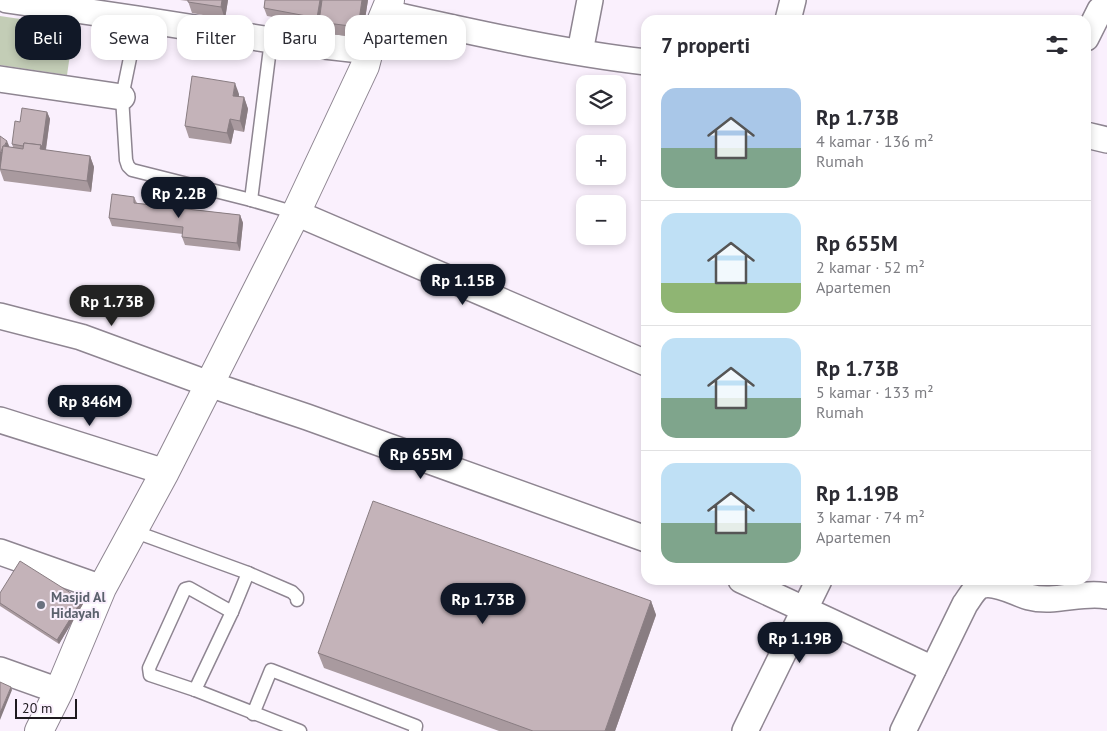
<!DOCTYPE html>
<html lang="id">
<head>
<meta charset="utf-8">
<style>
	body { margin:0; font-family:"PT Sans",sans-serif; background:#f7f7f7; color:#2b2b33; height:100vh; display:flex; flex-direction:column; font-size:19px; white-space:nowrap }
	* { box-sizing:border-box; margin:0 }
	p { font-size:16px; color:#7c7c81 }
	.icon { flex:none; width:28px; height:28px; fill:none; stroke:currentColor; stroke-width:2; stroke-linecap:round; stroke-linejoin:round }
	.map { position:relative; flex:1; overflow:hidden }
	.panel { position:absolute; left:641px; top:15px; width:450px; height:570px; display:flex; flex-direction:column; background:#fff; border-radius:15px; box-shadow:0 2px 8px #0003 }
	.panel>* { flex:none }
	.guide { position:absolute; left:15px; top:15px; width:475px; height:45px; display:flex; gap:10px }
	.tools { position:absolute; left:576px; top:75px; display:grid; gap:10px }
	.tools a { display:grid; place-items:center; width:50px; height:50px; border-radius:10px; background:#fff; box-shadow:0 2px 8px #0003; font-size:25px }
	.scale { position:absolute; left:15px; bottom:12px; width:62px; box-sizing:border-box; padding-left:5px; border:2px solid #1e1a1f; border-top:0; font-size:14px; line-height:18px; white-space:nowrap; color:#1e1a1f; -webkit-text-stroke:4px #faf0fd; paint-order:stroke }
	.price { position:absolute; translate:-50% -42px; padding:0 11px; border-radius:18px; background:#111827; color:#fff; font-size:16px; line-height:32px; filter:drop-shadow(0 1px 2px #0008) }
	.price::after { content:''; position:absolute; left:50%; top:30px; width:15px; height:11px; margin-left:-8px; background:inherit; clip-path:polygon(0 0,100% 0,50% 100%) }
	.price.active { background:#222; color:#fff }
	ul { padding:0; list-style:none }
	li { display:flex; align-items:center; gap:15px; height:125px; padding:0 20px }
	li+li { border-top:1px solid #e1e1e2 }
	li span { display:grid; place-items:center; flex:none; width:140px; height:100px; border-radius:15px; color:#555 }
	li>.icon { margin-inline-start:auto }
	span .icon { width:60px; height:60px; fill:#fffc; stroke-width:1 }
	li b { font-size:21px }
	h2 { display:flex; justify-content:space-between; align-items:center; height:60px; padding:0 20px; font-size:21px }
	.chip { padding:0 18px; border-radius:15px; background:#fff; box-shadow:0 2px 8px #0003; font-size:18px; line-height:45px }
	.chip.active { background:#111827; color:#fff }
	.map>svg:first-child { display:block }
</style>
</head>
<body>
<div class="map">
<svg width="1107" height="731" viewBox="0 0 1107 731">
	<rect width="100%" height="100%" fill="#faf0fd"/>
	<path fill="#c3cdb6" d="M0 16 74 27 67 75 0 65Z"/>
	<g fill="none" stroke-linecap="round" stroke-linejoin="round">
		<g stroke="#8e8591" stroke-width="15">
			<g id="service">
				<path d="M138 19 122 97 126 160 128 166 132 170 251 200 296 213"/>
				<path d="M251 200 271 40"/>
				<path d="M133 531 248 573 292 592 297 597V600"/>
				<path d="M248 573 232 612 195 690 300 731"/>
				<path d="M195 690 150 675 149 668 185 589 189 588 232 612"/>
				<path d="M253 714 271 670 416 726 415 731"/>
			</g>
		</g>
		<g stroke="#8e8591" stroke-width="28">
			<g id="minor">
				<path d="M7 0 138 19 271 40 369 51"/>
				<path d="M386 13C472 32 559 52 646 62"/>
				<path d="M788 20 793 0"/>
				<path d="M1086 38 1100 10"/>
				<path d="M580 52 590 0"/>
				<path d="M0 79 122 97"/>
				<path d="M1086 135 1107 140"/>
				<path d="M296 213 646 363"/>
				<path d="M0 316 81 337 209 384 307 417 646 539"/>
				<path d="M0 420 165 472"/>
				<path d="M0 552 102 588"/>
				<path d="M741 580 933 669"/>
				<path d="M0 670 59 691"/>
				<path d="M745 731 819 580"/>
				<path d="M903 731 965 604C969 599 973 590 980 586 994 580 1015 593 1029 597 1055 604 1081 591 1107 596"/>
			</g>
		</g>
		<g stroke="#8e8591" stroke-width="30">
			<path id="secondary" d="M39 731 59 691 102 588 165 472 296 213 365 66 369 51 390 0"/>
		</g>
		<use href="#service" stroke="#fff" stroke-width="12"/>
		<use href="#minor" stroke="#fff" stroke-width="25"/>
		<use href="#secondary" stroke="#fff" stroke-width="28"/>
	</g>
	<g fill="#a99a9f">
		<path d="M180 0H228L225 19 192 13 188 1Z"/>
		<path d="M265 0H368L362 38 323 33 320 24V25L267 16 264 8Z"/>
		<path d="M239 94V97H244L248 109 244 132 234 130 231 144 189 138 185 126Z"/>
		<path d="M47 112 50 119 46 150 90 156 94 167 91 192 4 181 0 170V166L10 147H13L12 144 20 122Z"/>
		<path d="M134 197 137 203 240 215 243 223 240 251 185 245 182 237 183 234 112 226 109 218Z"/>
		<path d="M0 593 83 604 59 644 0 606Z"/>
		<path d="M651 601 656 615 615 731H499L324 668 318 653Z"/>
	</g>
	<g fill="#897d82">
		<path d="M222 0H228L225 19 221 7Z"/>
		<path d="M320 0H325L319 22 320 25 317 18Z"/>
		<path d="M362 0H368L362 38 358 27Z"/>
		<path d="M235 83 239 94 237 107 233 96Z"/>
		<path d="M244 97 248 109 244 132 240 121Z"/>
		<path d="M47 112 50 119 44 161 40 149Z"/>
		<path d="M230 119 234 130 231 144 227 133Z"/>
		<path d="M7 141 10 148 0 166V154Z"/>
		<path d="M90 156 94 167 91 192 87 181Z"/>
		<path d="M240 215 243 223 240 251 237 243Z"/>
		<path d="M82 600 83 604 59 644 57 640Z"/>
		<path d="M651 601 656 615 615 731H605Z"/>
		<path d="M11 687 12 690 0 720V713Z"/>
	</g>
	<g fill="#c4b3b9" stroke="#897d82">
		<path d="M188 0H222L221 7 188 2Z"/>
		<path d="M265 0H320L317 18 264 8Z"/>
		<path d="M322 0H362L358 27 319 22Z"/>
		<path d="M192 76 235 83 233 96 244 97 240 121 230 119 227 133 185 126Z"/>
		<path d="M22 108 47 112 42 148 41 145 24 143 23 146 12 144 15 121 20 122Z"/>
		<path d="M0 136 7 141 4 146H3L2 149 0 154Z"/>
		<path d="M24 143 41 145 40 149 90 156 87 181 0 169 3 146 23 149Z"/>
		<path d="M112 194 134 197V203L240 215 237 243 182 237 183 227 109 218Z"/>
		<path d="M373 501 651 601 605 731H533L318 653Z"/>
		<path d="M20 561 82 600 57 640 0 603V593Z"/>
		<path d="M0 682 11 687 0 713Z"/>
	</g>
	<circle fill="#6b7280" stroke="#faf0fd" stroke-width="2" cx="41" cy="605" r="5"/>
	<g text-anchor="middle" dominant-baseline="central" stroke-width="4" stroke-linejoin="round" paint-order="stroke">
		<g font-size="14" font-weight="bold" fill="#5b616d" stroke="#faf0fd" text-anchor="start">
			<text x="51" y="597">Masjid Al<tspan x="51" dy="16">Hidayah</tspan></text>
		</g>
	</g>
</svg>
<div class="tools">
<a><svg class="icon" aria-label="layers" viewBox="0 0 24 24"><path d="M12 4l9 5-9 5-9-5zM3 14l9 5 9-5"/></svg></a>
<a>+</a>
<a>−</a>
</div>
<div class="scale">20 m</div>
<b class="price" style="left:179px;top:219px">Rp 2.2B</b>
<b class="price" style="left:463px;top:306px">Rp 1.15B</b>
<b class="price active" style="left:112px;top:327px">Rp 1.73B</b>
<b class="price" style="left:90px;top:427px">Rp 846M</b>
<b class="price" style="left:421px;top:480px">Rp 655M</b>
<b class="price" style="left:483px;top:625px">Rp 1.73B</b>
<b class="price" style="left:800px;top:664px">Rp 1.19B</b>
<div class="guide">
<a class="chip active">Beli</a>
<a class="chip">Sewa</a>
<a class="chip">Filter</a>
<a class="chip">Baru</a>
<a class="chip">Apartemen</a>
</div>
<section class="panel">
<h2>7 properti<svg class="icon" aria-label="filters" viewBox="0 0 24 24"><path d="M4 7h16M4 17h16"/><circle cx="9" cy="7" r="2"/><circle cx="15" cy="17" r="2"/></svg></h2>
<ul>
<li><span style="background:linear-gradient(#a9c7e8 60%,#7fa58c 0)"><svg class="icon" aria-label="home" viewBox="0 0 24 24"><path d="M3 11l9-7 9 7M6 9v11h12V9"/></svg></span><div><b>Rp 1.73B</b><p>4 kamar · 136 m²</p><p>Rumah</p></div></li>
<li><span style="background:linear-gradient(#bfe0f5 70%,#8fb573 0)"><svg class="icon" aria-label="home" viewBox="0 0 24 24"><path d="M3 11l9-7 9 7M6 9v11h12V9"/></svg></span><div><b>Rp 655M</b><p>2 kamar · 52 m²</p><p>Apartemen</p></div></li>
<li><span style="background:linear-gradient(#bfe0f5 60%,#7fa58c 0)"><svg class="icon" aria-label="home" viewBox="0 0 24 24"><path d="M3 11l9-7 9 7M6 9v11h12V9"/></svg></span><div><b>Rp 1.73B</b><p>5 kamar · 133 m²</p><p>Rumah</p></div></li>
<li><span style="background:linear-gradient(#bfe0f5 60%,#7fa58c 0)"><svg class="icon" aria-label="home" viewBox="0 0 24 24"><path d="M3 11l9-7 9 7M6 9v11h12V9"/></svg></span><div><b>Rp 1.19B</b><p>3 kamar · 74 m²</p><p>Apartemen</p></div></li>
</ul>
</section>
</div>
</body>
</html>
